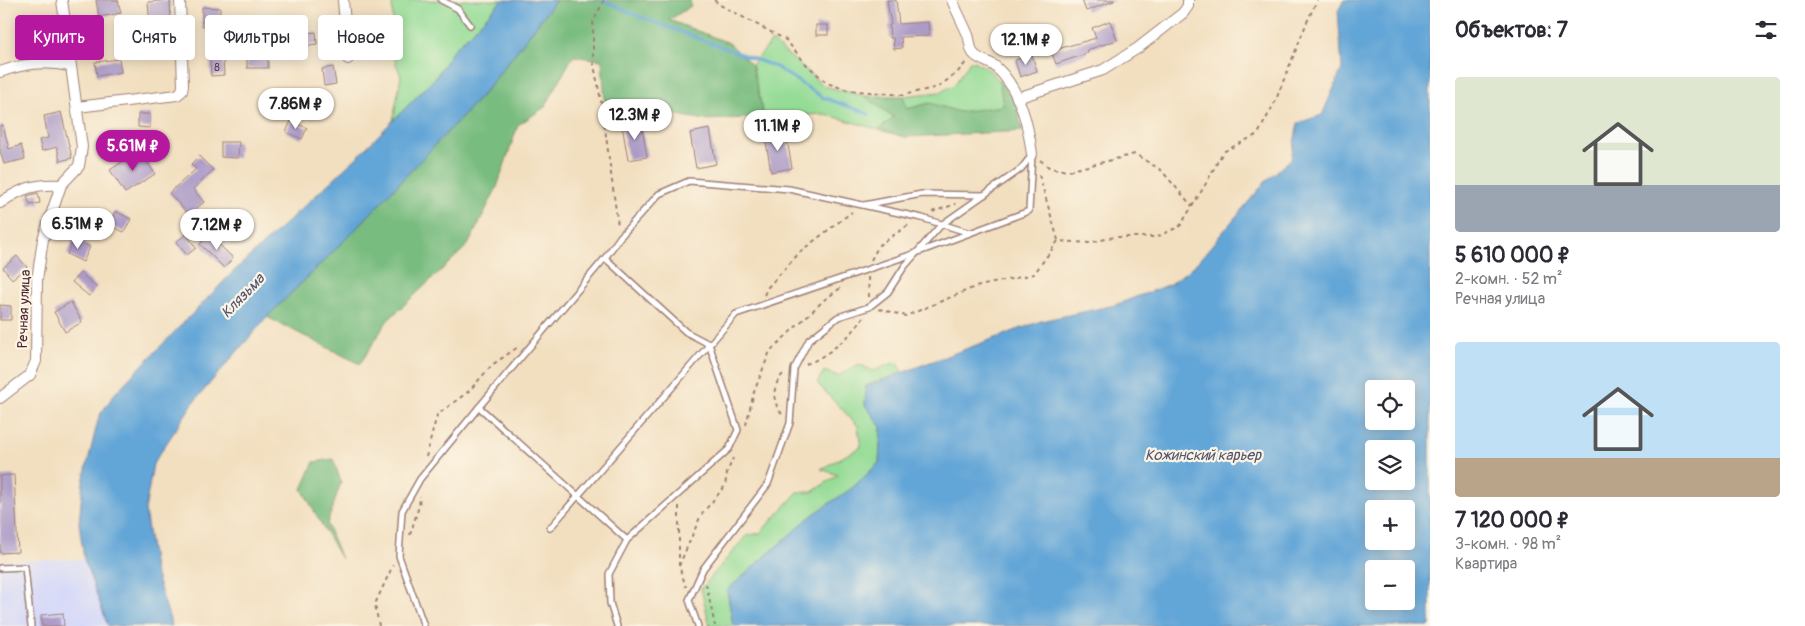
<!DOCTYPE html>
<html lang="ru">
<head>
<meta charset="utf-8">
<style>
	body { margin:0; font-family:Pangolin,sans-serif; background:#f2f2f3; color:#2b2b33; height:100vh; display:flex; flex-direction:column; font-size:19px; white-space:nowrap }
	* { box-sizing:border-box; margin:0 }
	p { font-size:16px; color:#7c7c81 }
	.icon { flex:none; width:28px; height:28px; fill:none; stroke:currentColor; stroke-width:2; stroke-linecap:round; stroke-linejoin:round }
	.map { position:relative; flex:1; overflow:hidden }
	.drawer { display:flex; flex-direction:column; background:#fff; width:375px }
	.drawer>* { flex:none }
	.banner { position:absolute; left:15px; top:15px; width:475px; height:45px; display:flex; gap:10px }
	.buttons { position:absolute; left:1365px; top:380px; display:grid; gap:10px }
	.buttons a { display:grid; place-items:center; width:50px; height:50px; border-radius:5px; background:#fff; box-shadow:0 2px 12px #0003; font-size:25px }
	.price { position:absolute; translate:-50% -42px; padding:0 11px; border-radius:18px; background:#fff; color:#222; font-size:16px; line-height:32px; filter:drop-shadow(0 1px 2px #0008) }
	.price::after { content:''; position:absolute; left:50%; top:30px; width:15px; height:11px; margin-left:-8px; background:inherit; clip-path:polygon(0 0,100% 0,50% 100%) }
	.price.selected { background:#b5179e; color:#fff }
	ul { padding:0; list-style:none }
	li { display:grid; align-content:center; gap:10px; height:265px; padding:0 25px }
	li span { display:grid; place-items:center; height:155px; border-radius:5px; color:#555 }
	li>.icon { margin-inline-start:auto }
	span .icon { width:90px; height:90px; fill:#fffc; stroke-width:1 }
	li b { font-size:21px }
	h2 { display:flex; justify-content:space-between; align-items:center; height:60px; padding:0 25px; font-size:21px }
	.chip { padding:0 18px; border-radius:5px; background:#fff; box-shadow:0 2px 12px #0003; font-size:18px; line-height:45px }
	.chip.selected { background:#b5179e; color:#fff }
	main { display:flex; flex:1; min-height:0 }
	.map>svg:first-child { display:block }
</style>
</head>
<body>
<main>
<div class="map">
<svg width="1430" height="626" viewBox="0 0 1430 626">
	<rect width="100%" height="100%" fill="#fcf5e5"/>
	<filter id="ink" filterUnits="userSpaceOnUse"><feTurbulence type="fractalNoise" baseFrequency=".02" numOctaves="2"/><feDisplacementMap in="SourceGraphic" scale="10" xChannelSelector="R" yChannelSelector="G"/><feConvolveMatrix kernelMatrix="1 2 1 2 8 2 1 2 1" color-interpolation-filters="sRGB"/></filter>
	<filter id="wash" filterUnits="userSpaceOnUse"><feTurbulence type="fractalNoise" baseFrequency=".0096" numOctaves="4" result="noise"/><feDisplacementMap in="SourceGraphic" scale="20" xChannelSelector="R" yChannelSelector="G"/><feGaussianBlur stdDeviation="1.12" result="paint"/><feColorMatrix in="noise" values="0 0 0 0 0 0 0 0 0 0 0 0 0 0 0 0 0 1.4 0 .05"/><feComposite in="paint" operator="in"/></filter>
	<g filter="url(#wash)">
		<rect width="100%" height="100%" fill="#f2dfc0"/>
		<path fill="#d4d8f9" d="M84 559 108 626H0V561Z"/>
		<g fill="#95dc96" stroke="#707e60">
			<path d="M392 0H502L472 32 453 50 436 77 393 121 401 76 395 61Z"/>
			<path d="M772 41 824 86 864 96 894 117 879 130 825 114 764 117 752 65Z"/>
			<path d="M970 61C975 61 977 63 981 65 1001 75 1000 86 1004 106L959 112 930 103 907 109 903 96 941 92 955 84Z"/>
			<path d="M896 362 903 373 866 386 865 405 881 427 879 463 852 488 811 516 727 590 733 626H710L701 589 746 536 760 533 798 492H812L838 475 821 469 861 447 858 426 817 383 824 371 838 376 859 364 873 371Z"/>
		</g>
		<g fill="#78bc7f" stroke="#616e55">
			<path d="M556 0H690L691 6 669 20 729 43 752 65 764 117 705 120 605 102 602 60 573 56 545 107 518 125 497 187 468 245 387 321 360 364 267 317 353 232 485 92Z"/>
			<path d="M999 80 1015 103 1023 131 905 137 879 130 894 117 864 96H903L907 109 930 103 959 112 1003 106Z"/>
			<path d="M333 459 341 482 327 524 341 559 302 489 314 462Z"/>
		</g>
		<g fill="#62a5d7" stroke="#566281" fill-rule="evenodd">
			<path d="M502 0H556L485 92 353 232 267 317 193 403 153 464 145 510 154 569 172 626H108L84 559 79 523 83 482 99 416 116 392 233 272 355 159 436 77 453 50 472 32Z"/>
			<path d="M1344 0H1430V626H733L727 590 811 516 852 488 879 463 881 427 865 405 866 386 1041 321 1115 305 1170 284 1194 266 1267 180 1291 159 1298 123 1322 115 1342 69 1338 11ZM1374 389H1406V421H1374ZM1374 449H1406V481H1374ZM1374 509H1406V541H1374ZM1374 569H1406V601H1374Z"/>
		</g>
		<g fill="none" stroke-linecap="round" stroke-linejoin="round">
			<path stroke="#62a5d7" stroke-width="3" d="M602 0 638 16 776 67 822 97 869 114"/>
		</g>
		<g id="blocks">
			<g fill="#ac9bc7">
				<path d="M96 0H118L121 13 99 17Z"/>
				<path d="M170 0 171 22 150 24 148 2Z"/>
				<path d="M887 0H896L899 24 928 22 929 36 901 37 902 48 894 49 893 38H890L889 25H891Z"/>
				<path d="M1082 0H1114V1L1086 11Z"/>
				<path d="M202 7 220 8V26H202Z"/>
				<path d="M1110 21 1117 40 1087 50 1088 53 1056 64 1051 51 1096 38 1092 28Z"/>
				<rect x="816" y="25" width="12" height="10"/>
				<path d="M97 26 99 36 84 40 82 29Z"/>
				<path d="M1038 30 1040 41 1023 45 1020 34Z"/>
				<path d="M316 32 317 44 297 47 295 34Z"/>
				<rect x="247" y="47" width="21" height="21"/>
				<path d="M1032 55 1037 71 1020 77 1015 60Z"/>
				<path d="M119 59 121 72 97 76 95 62Z"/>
				<path d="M210 59H223L224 75 211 76Z"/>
				<path d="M333 67 336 84 324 86 322 69Z"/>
				<path d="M61 112 72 158 60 161 57 147 42 151 39 140 48 138 44 116Z"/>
				<path d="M138 114H150V128L138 127Z"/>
				<path d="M291 121 307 128 302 139 286 132Z"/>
				<path d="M641 121 647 157 628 160 622 125Z"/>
				<path d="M0 125H3L9 149 21 145 25 159 4 164 0 151Z"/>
				<path d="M710 129 716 164 696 168 690 133Z"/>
				<path d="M786 133 792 168 771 172 765 136Z"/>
				<path d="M221 142H239L238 158 221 157Z"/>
				<path d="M140 150 155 174 125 193 110 170Z"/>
				<path d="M199 156 213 170 193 189 204 202 189 215 169 193 196 169 191 164Z"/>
				<path d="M38 193 40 203 30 205 27 196Z"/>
				<path d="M115 211 131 219 124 232 109 225Z"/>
				<path d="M186 234 196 248 187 255 176 242Z"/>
				<path d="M209 235 233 258 224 268 200 244Z"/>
				<path d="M74 239 90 247 83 262 67 254Z"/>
				<path d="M17 256 27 267 12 279 3 268Z"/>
				<path d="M80 273 97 287 89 296 72 282Z"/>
				<path d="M71 302 82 322 65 332 54 312Z"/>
				<path d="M0 305 11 306V320H0Z"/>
				<path d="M14 475 18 552 0 553V476Z"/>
				<path d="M63 613 64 626H42L41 615Z"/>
			</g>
		</g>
	</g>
	<g filter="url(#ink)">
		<use href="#blocks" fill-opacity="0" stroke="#9e7f76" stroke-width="1"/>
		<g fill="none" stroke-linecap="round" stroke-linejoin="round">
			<g stroke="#9e7f76" stroke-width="8">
				<g id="lane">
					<path d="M441 0 458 9 470 25"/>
					<path d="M864 205 922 194 984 195"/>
					<path d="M605 258 686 332 709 344 738 430 729 449 627 540 479 407 605 258 620 237 659 194 689 181 789 189 922 218 970 233"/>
					<path d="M550 528 736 314 916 253 1029 211 1032 154"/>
					<path d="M0 568 25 567 31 626"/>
					<path d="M424 626 399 556 402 511 420 479 479 407"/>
					<path d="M617 626 610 603 609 574 627 540"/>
					<path d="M698 626 689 600 703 569 768 484 790 423 794 369 809 340 838 317 869 307 888 292 904 267 941 225 1021 169 1032 155"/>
				</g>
			</g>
			<g stroke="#9e7f76" stroke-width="12">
				<g id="street">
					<path d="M343 0 348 59"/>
					<path d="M952 0C957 12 963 23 968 35 970 40 970 49 973 53 979 61 990 61 996 67 1020 89 1028 124 1032 154"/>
					<path d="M0 72C24 63 45 61 70 66"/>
					<path d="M1017 98 1103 70 1138 48 1183 13 1188 6V0"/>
					<path d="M77 107 177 95 182 91 183 85 180 0"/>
					<path d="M0 203C20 189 36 183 61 185"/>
					<path d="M0 398 30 375 36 361 37 280 43 239 61 185 79 166 82 147 62 0"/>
				</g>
			</g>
			<g stroke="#9e7f76" stroke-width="2" stroke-dasharray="4 4" stroke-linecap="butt">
				<path d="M604 0 593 22V60L602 106 618 226"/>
				<path d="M714 0 720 5 786 40 806 64 827 83 847 90 903 95 938 87 957 73 967 61"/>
				<path d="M1040 160 1050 168 1068 171 1135 154 1161 170 1192 206"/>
				<path d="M1039 175 1058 240"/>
				<path d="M932 212 956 204"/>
				<path d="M871 260 879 245 910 224"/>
				<path d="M868 277 869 297"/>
				<path d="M764 295 768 287 802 250 852 212"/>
				<path d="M879 309 906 316 975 287 1034 274 1058 241 1089 243 1114 237H1157L1180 226 1204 187 1223 152 1258 134 1275 102 1307 22 1317 0"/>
				<path d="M806 364C825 358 853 335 863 318"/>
				<path d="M782 414C771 401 772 384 785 372"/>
				<path d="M746 425 754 392 770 351 824 300 842 287"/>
				<path d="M426 457 437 415 469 391 492 365 518 347"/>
				<path d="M679 506V566L686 587"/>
				<path d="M410 535 419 506 420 496"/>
				<path d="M679 566 701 515 725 486 727 473 733 458"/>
				<path d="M706 584 715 626"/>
				<path d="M379 626 375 604 393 565"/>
			</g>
			<use href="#lane" stroke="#fff" stroke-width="5"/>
			<use href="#street" stroke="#fff" stroke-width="10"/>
		</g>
	</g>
	<g text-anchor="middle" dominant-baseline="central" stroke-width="4.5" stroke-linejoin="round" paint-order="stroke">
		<g font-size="11" fill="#623e52">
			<text x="217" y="67">8</text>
		</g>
		<g font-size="14" fill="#4a1f2b" stroke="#fcf5e5">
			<text transform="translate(24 309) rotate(-88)">Речная улица</text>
		</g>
		<g font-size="15" font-style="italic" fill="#545570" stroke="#fcf5e5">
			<text transform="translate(243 296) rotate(-46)">Клязьма</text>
			<text x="1203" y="455">Кожинский карьер</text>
		</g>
	</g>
</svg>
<div class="buttons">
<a><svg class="icon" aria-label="locate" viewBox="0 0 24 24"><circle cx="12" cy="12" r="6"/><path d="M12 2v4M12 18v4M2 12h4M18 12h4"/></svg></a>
<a><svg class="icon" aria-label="layers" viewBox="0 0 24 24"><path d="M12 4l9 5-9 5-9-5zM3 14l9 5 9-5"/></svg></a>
<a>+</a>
<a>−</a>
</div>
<b class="price" style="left:1026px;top:66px">12.1M ₽</b>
<b class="price" style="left:296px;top:130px">7.86M ₽</b>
<b class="price" style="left:635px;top:141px">12.3M ₽</b>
<b class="price" style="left:778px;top:152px">11.1M ₽</b>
<b class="price selected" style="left:133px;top:172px">5.61M ₽</b>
<b class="price" style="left:78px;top:250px">6.51M ₽</b>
<b class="price" style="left:217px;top:251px">7.12M ₽</b>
<div class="banner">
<a class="chip selected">Купить</a>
<a class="chip">Снять</a>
<a class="chip">Фильтры</a>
<a class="chip">Новое</a>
</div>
</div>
<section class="drawer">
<h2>Объектов: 7<svg class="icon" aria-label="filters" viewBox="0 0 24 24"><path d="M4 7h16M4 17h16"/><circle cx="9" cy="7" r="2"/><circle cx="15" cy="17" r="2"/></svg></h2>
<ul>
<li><span style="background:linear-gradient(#dfe7d0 70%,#9aa5b1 0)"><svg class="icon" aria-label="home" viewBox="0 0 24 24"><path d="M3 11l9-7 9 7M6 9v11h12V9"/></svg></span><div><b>5 610 000 ₽</b><p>2-комн. · 52 m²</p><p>Речная улица</p></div></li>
<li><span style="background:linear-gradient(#bfe0f5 75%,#b9a48a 0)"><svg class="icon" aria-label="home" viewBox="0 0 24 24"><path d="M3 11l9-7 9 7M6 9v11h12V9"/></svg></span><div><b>7 120 000 ₽</b><p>3-комн. · 98 m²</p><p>Квартира</p></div></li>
</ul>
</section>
</main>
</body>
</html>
